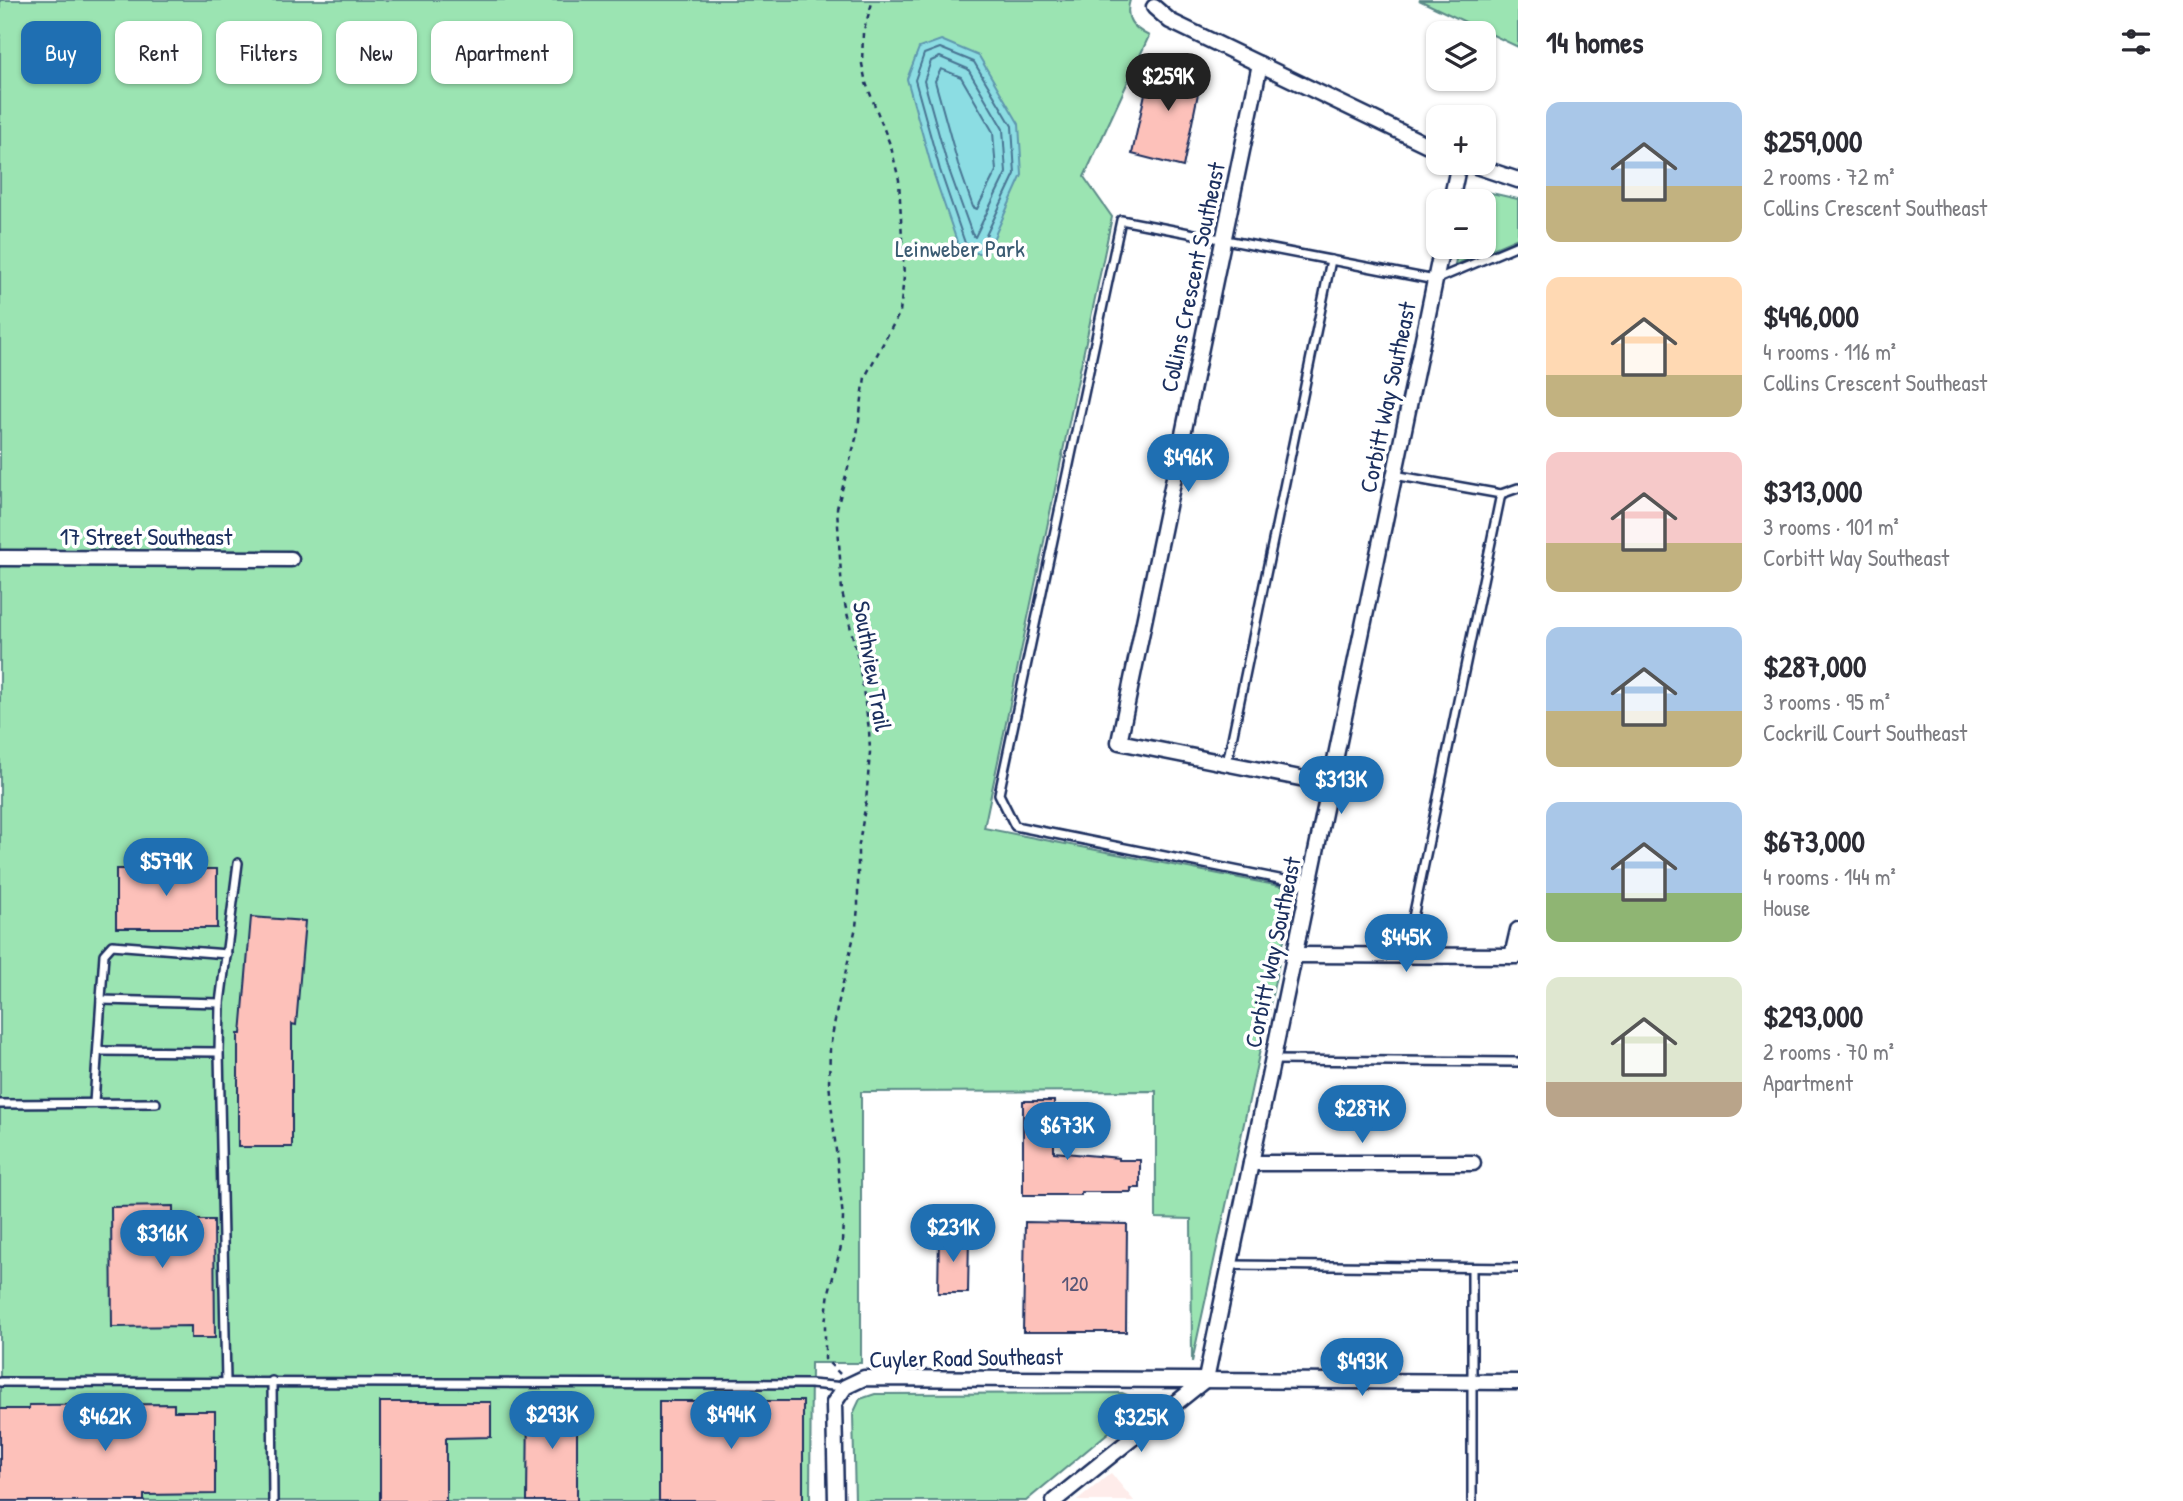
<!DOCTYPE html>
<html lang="en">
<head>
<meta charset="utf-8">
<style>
	body { margin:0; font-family:"Patrick Hand",sans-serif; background:#f7f7f7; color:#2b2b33; height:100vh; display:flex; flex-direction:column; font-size:26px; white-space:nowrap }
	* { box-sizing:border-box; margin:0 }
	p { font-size:23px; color:#7c7c81 }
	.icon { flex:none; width:38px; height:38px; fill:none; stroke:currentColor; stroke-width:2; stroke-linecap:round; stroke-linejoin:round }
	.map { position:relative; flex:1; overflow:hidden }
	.drawer { display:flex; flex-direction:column; background:#fff; width:665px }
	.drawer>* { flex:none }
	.top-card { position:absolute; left:21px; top:21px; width:665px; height:63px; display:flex; gap:14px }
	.tools { position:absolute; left:1426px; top:21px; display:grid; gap:14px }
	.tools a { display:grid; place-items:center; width:70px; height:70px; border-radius:14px; background:#fff; box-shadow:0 2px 5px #0004; font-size:35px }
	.price { position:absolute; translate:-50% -60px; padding:0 16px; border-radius:24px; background:#1f6fb2; color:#fff; font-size:23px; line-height:46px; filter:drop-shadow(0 2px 4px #0008) }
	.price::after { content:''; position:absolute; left:50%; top:42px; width:21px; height:16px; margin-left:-10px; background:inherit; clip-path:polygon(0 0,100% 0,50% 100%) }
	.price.on { background:#222; color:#fff }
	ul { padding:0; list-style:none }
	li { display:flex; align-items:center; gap:21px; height:175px; padding:0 28px }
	li span { display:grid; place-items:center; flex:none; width:196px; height:140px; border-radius:14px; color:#555 }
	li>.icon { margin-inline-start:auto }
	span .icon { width:84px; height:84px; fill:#fffc; stroke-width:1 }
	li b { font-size:30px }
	h2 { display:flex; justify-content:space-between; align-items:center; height:84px; padding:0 28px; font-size:30px }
	.chip { padding:0 24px; border-radius:14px; background:#fff; box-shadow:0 2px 5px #0004; font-size:24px; line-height:63px }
	.chip.on { background:#1f6fb2; color:#fff }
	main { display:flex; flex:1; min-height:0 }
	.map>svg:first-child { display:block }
</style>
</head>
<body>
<main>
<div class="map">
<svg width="1518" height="1501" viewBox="0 0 1518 1501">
	<rect width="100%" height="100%" fill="#fff"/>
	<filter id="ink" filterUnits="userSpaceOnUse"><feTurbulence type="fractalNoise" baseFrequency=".0143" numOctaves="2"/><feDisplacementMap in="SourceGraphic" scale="14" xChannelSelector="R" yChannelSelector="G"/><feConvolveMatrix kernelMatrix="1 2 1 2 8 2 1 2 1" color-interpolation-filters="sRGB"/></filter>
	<g filter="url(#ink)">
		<path fill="#feecea" d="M1111 1473 1134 1501H1077Z"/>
		<g fill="#9be4b2" stroke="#5b8a88" stroke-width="2">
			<path d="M0 0H1130C1124 19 1133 28 1149 36L1084 177 1112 217 984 828 1295 889 1192 1362 1191 1219 1156 1218V1091L861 1092V1363H811L810 1501H0Z"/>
			<path d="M1419 0H1518V47Z"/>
			<path d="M1487 192 1518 199V238L1455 265 1458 247H1484V201H1468L1476 194Z"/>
			<path d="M1122 1393 1130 1396 1134 1403 1133 1412 1026 1501H855L853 1414 860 1399 875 1394Z"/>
		</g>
		<path fill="#8cdde3" stroke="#5f97ae" stroke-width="2" d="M941 40 979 56 1019 124 1022 175 987 253H961L933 172 907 79 919 48Z"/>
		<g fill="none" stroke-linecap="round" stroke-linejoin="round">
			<g stroke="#487593" stroke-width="2">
				<path d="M940 48 974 62 1012 126 1015 174 981 246H968L965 243 940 170 915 80 924 54Z"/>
				<path d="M940 57 968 69 1003 129 1006 173 975 237 972 234 948 167 924 81 931 61Z"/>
				<path d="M941 69 961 77 993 132 996 171 977 209 973 207 958 164 935 81Z"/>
			</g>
		</g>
		<g fill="#fdc1ba" stroke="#1b2f5e" stroke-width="2">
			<path d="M1152 61 1203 69 1183 167 1132 154Z"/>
			<rect x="116" y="869" width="101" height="59"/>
			<path d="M251 917 305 921 296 1025 292 1024V1147H238V1034H241Z"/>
			<path d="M1023 1101H1054V1152L1119 1158V1160H1140V1188H1131V1192H1081V1195H1023Z"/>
			<path d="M173 1206V1220H214L215 1338H191V1326L112 1327 111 1207Z"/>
			<path d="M1025 1222 1127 1224 1126 1332H1023Z"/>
			<path d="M939 1235H969L968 1293H938Z"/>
			<path d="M528 1401H577V1501H527Z"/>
			<rect x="659" y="1401" width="144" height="100"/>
			<path d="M380 1402H491V1437L446 1438V1501H380Z"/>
			<path d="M174 1404V1411H215V1494L144 1495V1501H0V1409H29V1405Z"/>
		</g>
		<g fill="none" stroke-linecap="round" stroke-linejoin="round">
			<g stroke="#1b2f5e" stroke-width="12">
				<g id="service">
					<path d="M1394 475 1501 494 1518 488"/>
					<path d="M1227 763 1331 260"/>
					<path d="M1309 885 1015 826 999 794 1121 220 1435 280 1518 245"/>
					<path d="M1405 956 1501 494"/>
					<path d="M101 1000 220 1003"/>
					<path d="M98 1051 219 1052"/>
					<path d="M1273 1060 1518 1062"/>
					<path d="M94 1103 104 954 112 945 227 954"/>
					<path d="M0 1104 156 1103"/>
					<path d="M1230 1265 1518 1268"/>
					<path d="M226 1381 219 1052 220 1003 238 863"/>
					<path d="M272 1381 273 1501"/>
					<path d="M0 1382 810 1384 845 1387"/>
					<path d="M1472 1501V1268"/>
				</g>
			</g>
			<g stroke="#1b2f5e" stroke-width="19">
				<g id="minor">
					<path d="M1154 7 1170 21 1438 150"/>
					<path d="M1260 64 1119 742 1330 784"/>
					<path d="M1467 163 1518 180"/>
					<path d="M1451 201 1459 163"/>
					<path d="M0 558 291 559"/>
					<path d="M1294 955 1518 956"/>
					<path d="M1512 956 1518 930"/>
					<path d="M1251 1163H1473"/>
					<path d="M1206 1379 1442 247"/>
					<path d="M836 1501 834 1403 845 1387 864 1378 1518 1382"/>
					<path d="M1054 1501 1206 1379"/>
				</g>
			</g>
			<path stroke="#1b2f5e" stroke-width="2.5" stroke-dasharray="5 5" stroke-linecap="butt" d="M840 1374 825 1359V1324L829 1292 842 1243 843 1218 829 1083 830 1048 837 1009 856 927 858 907V850L866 802 870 752 869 729 859 663 842 592 837 508 857 435 865 377 900 312 904 277 899 180 891 147 866 83 862 64 863 33 872 3 874 0"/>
			<use href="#service" stroke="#fff" stroke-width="7"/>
			<use href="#minor" stroke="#fff" stroke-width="14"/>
		</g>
	</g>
	<g text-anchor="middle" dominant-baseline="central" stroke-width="7" stroke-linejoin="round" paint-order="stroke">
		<g font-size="21" fill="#545475">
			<text x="1075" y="1283">120</text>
		</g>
		<g font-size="24" fill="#3b5c73" stroke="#fff">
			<text x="960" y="248">Leinweber Park</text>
		</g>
		<g font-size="24" fill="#1b2f5e" stroke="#fff">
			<text transform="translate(1192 277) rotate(-78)">Collins Crescent Southeast</text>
			<text transform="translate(1387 397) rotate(-78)">Corbitt Way Southeast</text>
			<text x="146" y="536">17 Street Southeast</text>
			<text transform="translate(873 666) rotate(80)">Southview Trail</text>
			<text transform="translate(1272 952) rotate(-78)">Corbitt Way Southeast</text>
			<text transform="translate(966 1357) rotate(-1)">Cuyler Road Southeast</text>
		</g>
	</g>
</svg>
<div class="tools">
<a><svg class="icon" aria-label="layers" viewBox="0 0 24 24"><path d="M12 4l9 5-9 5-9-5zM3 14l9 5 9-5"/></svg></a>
<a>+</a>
<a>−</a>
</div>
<b class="price on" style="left:1168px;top:113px">$259K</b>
<b class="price" style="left:1188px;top:494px">$496K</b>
<b class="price" style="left:1341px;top:816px">$313K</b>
<b class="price" style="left:166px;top:898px">$579K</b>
<b class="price" style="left:1406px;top:974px">$445K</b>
<b class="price" style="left:1362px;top:1145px">$287K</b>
<b class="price" style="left:1067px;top:1162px">$673K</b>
<b class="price" style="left:953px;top:1264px">$231K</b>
<b class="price" style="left:162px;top:1270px">$316K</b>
<b class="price" style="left:1362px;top:1398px">$493K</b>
<b class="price" style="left:552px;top:1451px">$293K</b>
<b class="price" style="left:731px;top:1451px">$494K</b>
<b class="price" style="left:105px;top:1453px">$462K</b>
<b class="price" style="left:1141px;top:1454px">$325K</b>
<div class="top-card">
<a class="chip on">Buy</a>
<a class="chip">Rent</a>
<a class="chip">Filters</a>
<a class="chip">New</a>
<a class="chip">Apartment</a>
</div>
</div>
<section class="drawer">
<h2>14 homes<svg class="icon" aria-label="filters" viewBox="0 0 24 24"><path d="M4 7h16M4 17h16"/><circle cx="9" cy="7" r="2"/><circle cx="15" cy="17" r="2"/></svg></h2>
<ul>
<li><span style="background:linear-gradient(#a9c7e8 60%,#c2b280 0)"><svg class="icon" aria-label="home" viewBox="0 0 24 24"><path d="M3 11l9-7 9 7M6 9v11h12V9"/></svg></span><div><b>$259,000</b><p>2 rooms · 72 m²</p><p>Collins Crescent Southeast</p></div></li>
<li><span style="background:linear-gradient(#ffd9b3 70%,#c2b280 0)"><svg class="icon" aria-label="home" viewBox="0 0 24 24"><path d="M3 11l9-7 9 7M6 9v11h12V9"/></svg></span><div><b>$496,000</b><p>4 rooms · 116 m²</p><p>Collins Crescent Southeast</p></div></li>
<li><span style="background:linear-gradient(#f6c9c9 65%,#c2b280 0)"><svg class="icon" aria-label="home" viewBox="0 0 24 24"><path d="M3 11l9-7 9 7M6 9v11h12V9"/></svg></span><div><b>$313,000</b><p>3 rooms · 101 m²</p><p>Corbitt Way Southeast</p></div></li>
<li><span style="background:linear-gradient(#a9c7e8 60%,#c2b280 0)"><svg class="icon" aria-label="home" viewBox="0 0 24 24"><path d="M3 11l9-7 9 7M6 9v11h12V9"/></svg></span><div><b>$287,000</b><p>3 rooms · 95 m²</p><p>Cockrill Court Southeast</p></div></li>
<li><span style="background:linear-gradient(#a9c7e8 65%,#8fb573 0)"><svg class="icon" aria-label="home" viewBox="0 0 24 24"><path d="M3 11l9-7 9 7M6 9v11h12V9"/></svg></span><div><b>$673,000</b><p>4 rooms · 144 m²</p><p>House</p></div></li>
<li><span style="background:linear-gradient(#dfe7d0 75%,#b9a48a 0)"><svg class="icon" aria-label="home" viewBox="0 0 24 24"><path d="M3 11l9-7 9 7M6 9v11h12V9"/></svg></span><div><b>$293,000</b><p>2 rooms · 70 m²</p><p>Apartment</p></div></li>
</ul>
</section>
</main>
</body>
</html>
